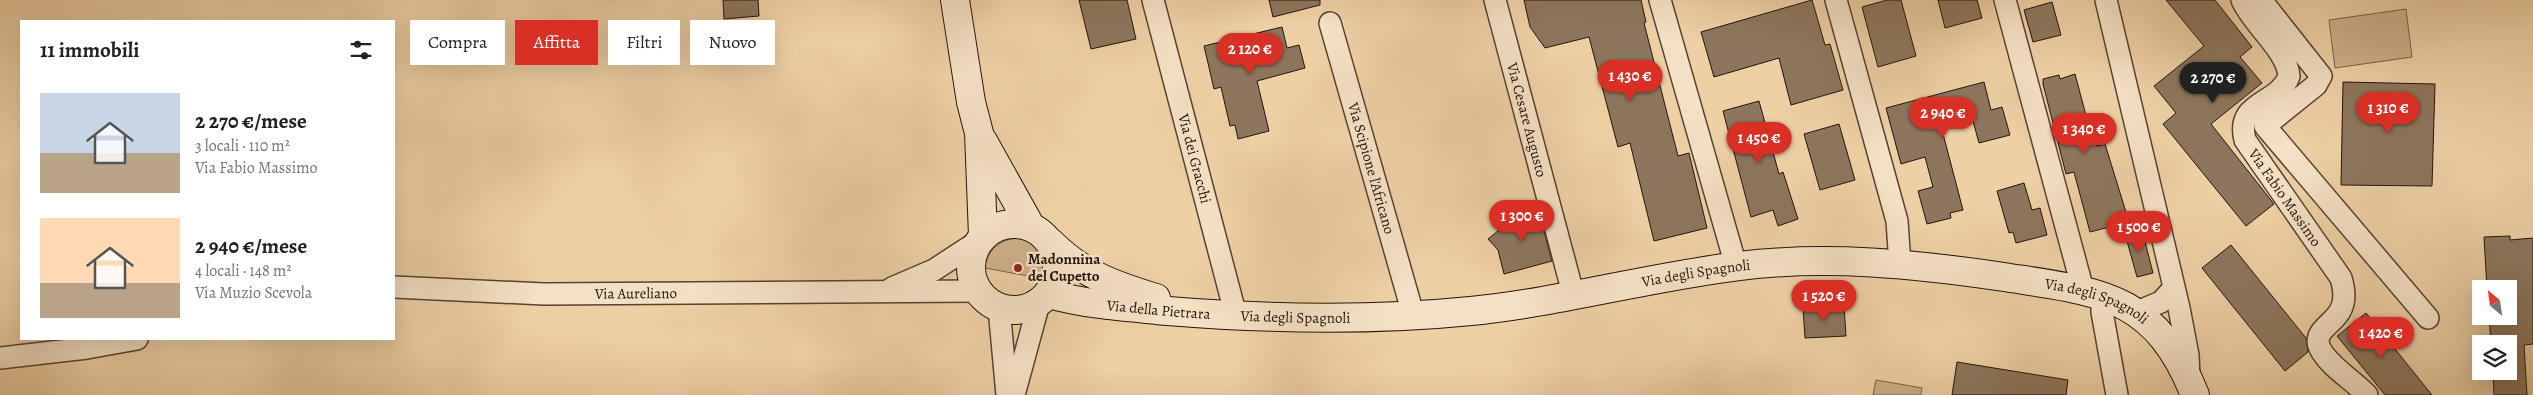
<!DOCTYPE html>
<html lang="it">
<head>
<meta charset="utf-8">
<style>
	body { margin:0; font-family:Alegreya,serif; background:#f6f6f6; color:#202124; height:100vh; display:flex; flex-direction:column; font-size:19px; white-space:nowrap }
	* { box-sizing:border-box; margin:0 }
	p { font-size:16px; color:#757577 }
	.icon { flex:none; width:28px; height:28px; fill:none; stroke:currentColor; stroke-width:2; stroke-linecap:round; stroke-linejoin:round }
	.map { position:relative; flex:1; overflow:hidden }
	.sheet { position:absolute; left:20px; top:20px; width:375px; height:320px; display:flex; flex-direction:column; background:#fff; border-radius:0px; box-shadow:0 5px 20px #0002 }
	.sheet>* { flex:none }
	.top-card { position:absolute; left:410px; top:20px; width:475px; height:45px; display:flex; gap:10px }
	.needle { width:32px; rotate:331deg }
	.tools { position:absolute; left:2472px; top:280px; display:grid; gap:10px }
	.tools a { display:grid; place-items:center; width:45px; height:45px; border-radius:0px; background:#fff; box-shadow:0 5px 20px #0002; font-size:25px }
	.price { position:absolute; translate:-50% -42px; padding:0 11px; border-radius:18px; background:#d93025; color:#fff; font-size:16px; line-height:32px; filter:drop-shadow(0 1px 2px #0008) }
	.price::after { content:''; position:absolute; left:50%; top:30px; width:15px; height:11px; margin-left:-8px; background:inherit; clip-path:polygon(0 0,100% 0,50% 100%) }
	.price.current { background:#222; color:#fff }
	ul { padding:0; list-style:none }
	li { display:flex; align-items:center; gap:15px; height:125px; padding:0 20px }
	li span { display:grid; place-items:center; flex:none; width:140px; height:100px; border-radius:0px; color:#555 }
	li>.icon { margin-inline-start:auto }
	span .icon { width:60px; height:60px; fill:#fffc; stroke-width:1 }
	li b { font-size:21px }
	h2 { display:flex; justify-content:space-between; align-items:center; height:60px; padding:0 20px; font-size:21px }
	.tag { padding:0 18px; border-radius:0px; background:#fff; box-shadow:0 5px 20px #0002; font-size:18px; line-height:45px }
	.tag.current { background:#d93025; color:#fff }
	.map>svg:first-child { display:block }
</style>
</head>
<body>
<div class="map">
<svg width="2533" height="395" viewBox="0 0 2533 395">
	<rect width="100%" height="100%" fill="#eed0a5"/>
	<filter id="stains"><feTurbulence type="fractalNoise" baseFrequency=".004" numOctaves="4"/><feColorMatrix values="0 0 0 0 .2 0 0 0 0 .09 0 0 0 0 .02 0 0 0 .5 -.17"/></filter>
	<radialGradient id="worn" r=".72"><stop offset=".6" stop-color="#630" stop-opacity="0"/><stop offset="1" stop-color="#630" stop-opacity=".3"/></radialGradient>
	<g fill="#ccb08b" stroke="#78624c">
		<path d="M2406 9 2412 57 2335 68 2329 20Z"/>
		<path d="M1018 238C1037 243 1050 258 1044 279L985 268C988 249 999 240 1018 238Z"/>
		<path d="M1876 380 1922 388 1921 395H1873Z"/>
	</g>
	<g fill="#8d765d" stroke="#24140e">
		<path d="M723 0H758L759 16 724 19Z"/>
		<path d="M1079 0H1127L1136 39 1091 49Z"/>
		<path d="M1269 0H1320V5L1273 17Z"/>
		<path d="M1524 0H1641L1646 22 1644 23 1678 156 1689 153 1707 228 1654 241 1630 143 1618 147 1589 37 1545 48 1530 27Z"/>
		<path d="M1812 0 1825 45 1830 44 1843 90 1791 105 1779 58 1714 77 1701 32Z"/>
		<path d="M1887 0H1901L1916 56 1878 67 1862 7Z"/>
		<path d="M1938 0H1977L1982 18 1945 28Z"/>
		<path d="M2166 0H2215L2252 47 2240 57 2262 83 2211 124 2274 204 2246 226 2163 124 2176 113 2154 86 2204 46Z"/>
		<path d="M2052 2 2061 35 2033 42 2024 10Z"/>
		<path d="M1282 27 1287 48 1299 45 1305 68 1257 81 1269 131 1238 139 1235 125 1230 126 1221 87 1214 89 1204 46Z"/>
		<path d="M2075 74 2089 127H2092L2097 146 2105 144 2129 222 2090 232 2074 172 2066 174 2043 84V79L2059 75 2060 79Z"/>
		<path d="M1984 82 1991 110 2002 107 2010 135 1979 143 1973 121 1942 130 1963 210 1950 213 1951 218 1927 224 1918 191 1933 187 1925 157 1901 164 1886 108Z"/>
		<path d="M2343 82 2435 84 2432 186 2341 185Z"/>
		<path d="M1759 101 1779 174 1783 172 1798 219 1778 226 1773 210 1751 217 1723 111Z"/>
		<path d="M1839 124 1855 180 1820 190 1804 134Z"/>
		<path d="M2024 183 2032 210 2040 208 2047 235 2016 243 2013 232 2009 233 1997 191Z"/>
		<path d="M1531 204 1539 213 1552 261 1504 274 1498 250 1488 239Z"/>
		<path d="M2142 230 2153 273 2137 277 2125 234Z"/>
		<path d="M2510 236V240L2533 238V344L2524 345 2527 395H2494L2493 371H2509V344H2491L2489 316H2509V289H2487L2484 237Z"/>
		<path d="M2231 245 2306 338 2308 352 2285 371 2202 268Z"/>
		<path d="M1844 306 1846 336 1805 338 1803 308Z"/>
		<path d="M2366 313 2432 395H2385L2337 336Z"/>
		<path d="M1957 362 2068 380 2066 395H1952Z"/>
	</g>
	<g fill="none" stroke-linecap="round" stroke-linejoin="round">
		<g stroke="#564334" stroke-width="24">
			<g id="street">
				<path id="s1" d="M1153 0 1236 316"/>
				<path id="s2" d="M1495 0 1574 297"/>
				<path d="M1660 0 1736 266"/>
				<path d="M1836 0 1897 221 1900 264"/>
				<path d="M2005 0 2083 290"/>
				<path d="M2106 0 2179 308 2188 355 2189 377"/>
				<path id="s3" d="M2242 0C2253 25 2287 50 2289 76 2279 105 2235 100 2245 140L2341 278C2344 288 2346 301 2340 311 2332 326 2309 332 2322 352 2333 369 2353 380 2367 395"/>
				<path d="M2261 0 2321 76 2316 85 2265 126 2428 318"/>
				<path id="s4" d="M1330 23 1413 314"/>
				<path id="s5" d="M394 287 544 294 977 291"/>
				<path d="M892 288 934 270 980 240"/>
				<path d="M2102 295V312L2117 395"/>
				<path d="M999 308 1007 395"/>
				<path d="M2137 312 2161 302 2173 289"/>
				<path d="M0 358 87 348 137 339"/>
				<path d="M1014 395 1039 303"/>
			</g>
		</g>
		<g stroke="#24140e" stroke-width="30">
			<g id="secondary">
				<path d="M955 0 971 102 979 133 983 236"/>
				<path d="M983 141 1031 227"/>
				<circle cx="1014" cy="267" r="43"/>
				<path d="M1050 242C1082 274 1113 285 1156 298"/>
				<path id="s6" d="M1049 294C1088 305 1128 307 1168 311 1268 319 1371 321 1471 311 1561 302 1649 277 1739 266 1827 255 1916 264 2004 277 2100 292 2155 294 2195 395"/>
			</g>
		</g>
		<use href="#street" stroke="#f4e0c4" stroke-width="21"/>
		<use href="#secondary" stroke="#f4e0c4" stroke-width="28"/>
	</g>
	<circle fill="#8f2418" stroke="#f4e0c4" stroke-width="2" cx="1018" cy="268" r="5"/>
	<g text-anchor="middle" dominant-baseline="central" stroke-width="5" stroke-linejoin="round" paint-order="stroke">
		<g font-size="15" fill="#24140e" stroke="#f4e0c4">
			<text stroke="none"><textPath href="#s2" startOffset="124">Via Cesare Augusto</textPath></text>
			<text stroke="none"><textPath href="#s1" startOffset="164">Via dei Gracchi</textPath></text>
			<text stroke="none"><textPath href="#s4" startOffset="151">Via Scipione l'Africano</textPath></text>
			<text stroke="none"><textPath href="#s3" startOffset="244">Via Fabio Massimo</textPath></text>
			<text stroke="none"><textPath href="#s6" startOffset="652">Via degli Spagnoli</textPath></text>
			<text stroke="none"><textPath href="#s5" startOffset="242">Via Aureliano</textPath></text>
			<text stroke="none"><textPath href="#s6" startOffset="1058">Via degli Spagnoli</textPath></text>
			<text stroke="none"><textPath href="#s6" startOffset="111">Via della Pietrara</textPath></text>
			<text stroke="none"><textPath href="#s6" startOffset="248">Via degli Spagnoli</textPath></text>
		</g>
		<g font-size="15" font-weight="bold" fill="#24140e" stroke="#f4e0c4" text-anchor="start">
			<text x="1028" y="259">Madonnina<tspan x="1028" dy="17">del Cupetto</tspan></text>
		</g>
	</g>
	<rect width="100%" height="100%" filter="url(#stains)"/>
	<rect width="100%" height="100%" fill="url(#worn)"/>
</svg>
<div class="tools">
<a><svg class="needle" viewBox="-14 -14 28 28"><path d="M0-13l5 13h-10z" fill="#e53935"/><path d="M0 13l5-13h-10z" fill="#757577"/></svg></a>
<a><svg class="icon" aria-label="layers" viewBox="0 0 24 24"><path d="M12 4l9 5-9 5-9-5zM3 14l9 5 9-5"/></svg></a>
</div>
<b class="price" style="left:1250px;top:75px">2 120 €</b>
<b class="price" style="left:1630px;top:102px">1 430 €</b>
<b class="price current" style="left:2213px;top:104px">2 270 €</b>
<b class="price" style="left:2388px;top:134px">1 310 €</b>
<b class="price" style="left:1943px;top:139px">2 940 €</b>
<b class="price" style="left:2084px;top:155px">1 340 €</b>
<b class="price" style="left:1759px;top:164px">1 450 €</b>
<b class="price" style="left:1522px;top:242px">1 300 €</b>
<b class="price" style="left:2139px;top:253px">1 500 €</b>
<b class="price" style="left:1824px;top:322px">1 520 €</b>
<b class="price" style="left:2381px;top:359px">1 420 €</b>
<div class="top-card">
<a class="tag">Compra</a>
<a class="tag current">Affitta</a>
<a class="tag">Filtri</a>
<a class="tag">Nuovo</a>
</div>
<section class="sheet">
<h2>11 immobili<svg class="icon" aria-label="filters" viewBox="0 0 24 24"><path d="M4 7h16M4 17h16"/><circle cx="9" cy="7" r="2"/><circle cx="15" cy="17" r="2"/></svg></h2>
<ul>
<li><span style="background:linear-gradient(#c9d6e8 60%,#b9a48a 0)"><svg class="icon" aria-label="home" viewBox="0 0 24 24"><path d="M3 11l9-7 9 7M6 9v11h12V9"/></svg></span><div><b>2 270 €/mese</b><p>3 locali · 110 m²</p><p>Via Fabio Massimo</p></div></li>
<li><span style="background:linear-gradient(#ffd9b3 65%,#b9a48a 0)"><svg class="icon" aria-label="home" viewBox="0 0 24 24"><path d="M3 11l9-7 9 7M6 9v11h12V9"/></svg></span><div><b>2 940 €/mese</b><p>4 locali · 148 m²</p><p>Via Muzio Scevola</p></div></li>
</ul>
</section>
</div>
</body>
</html>
